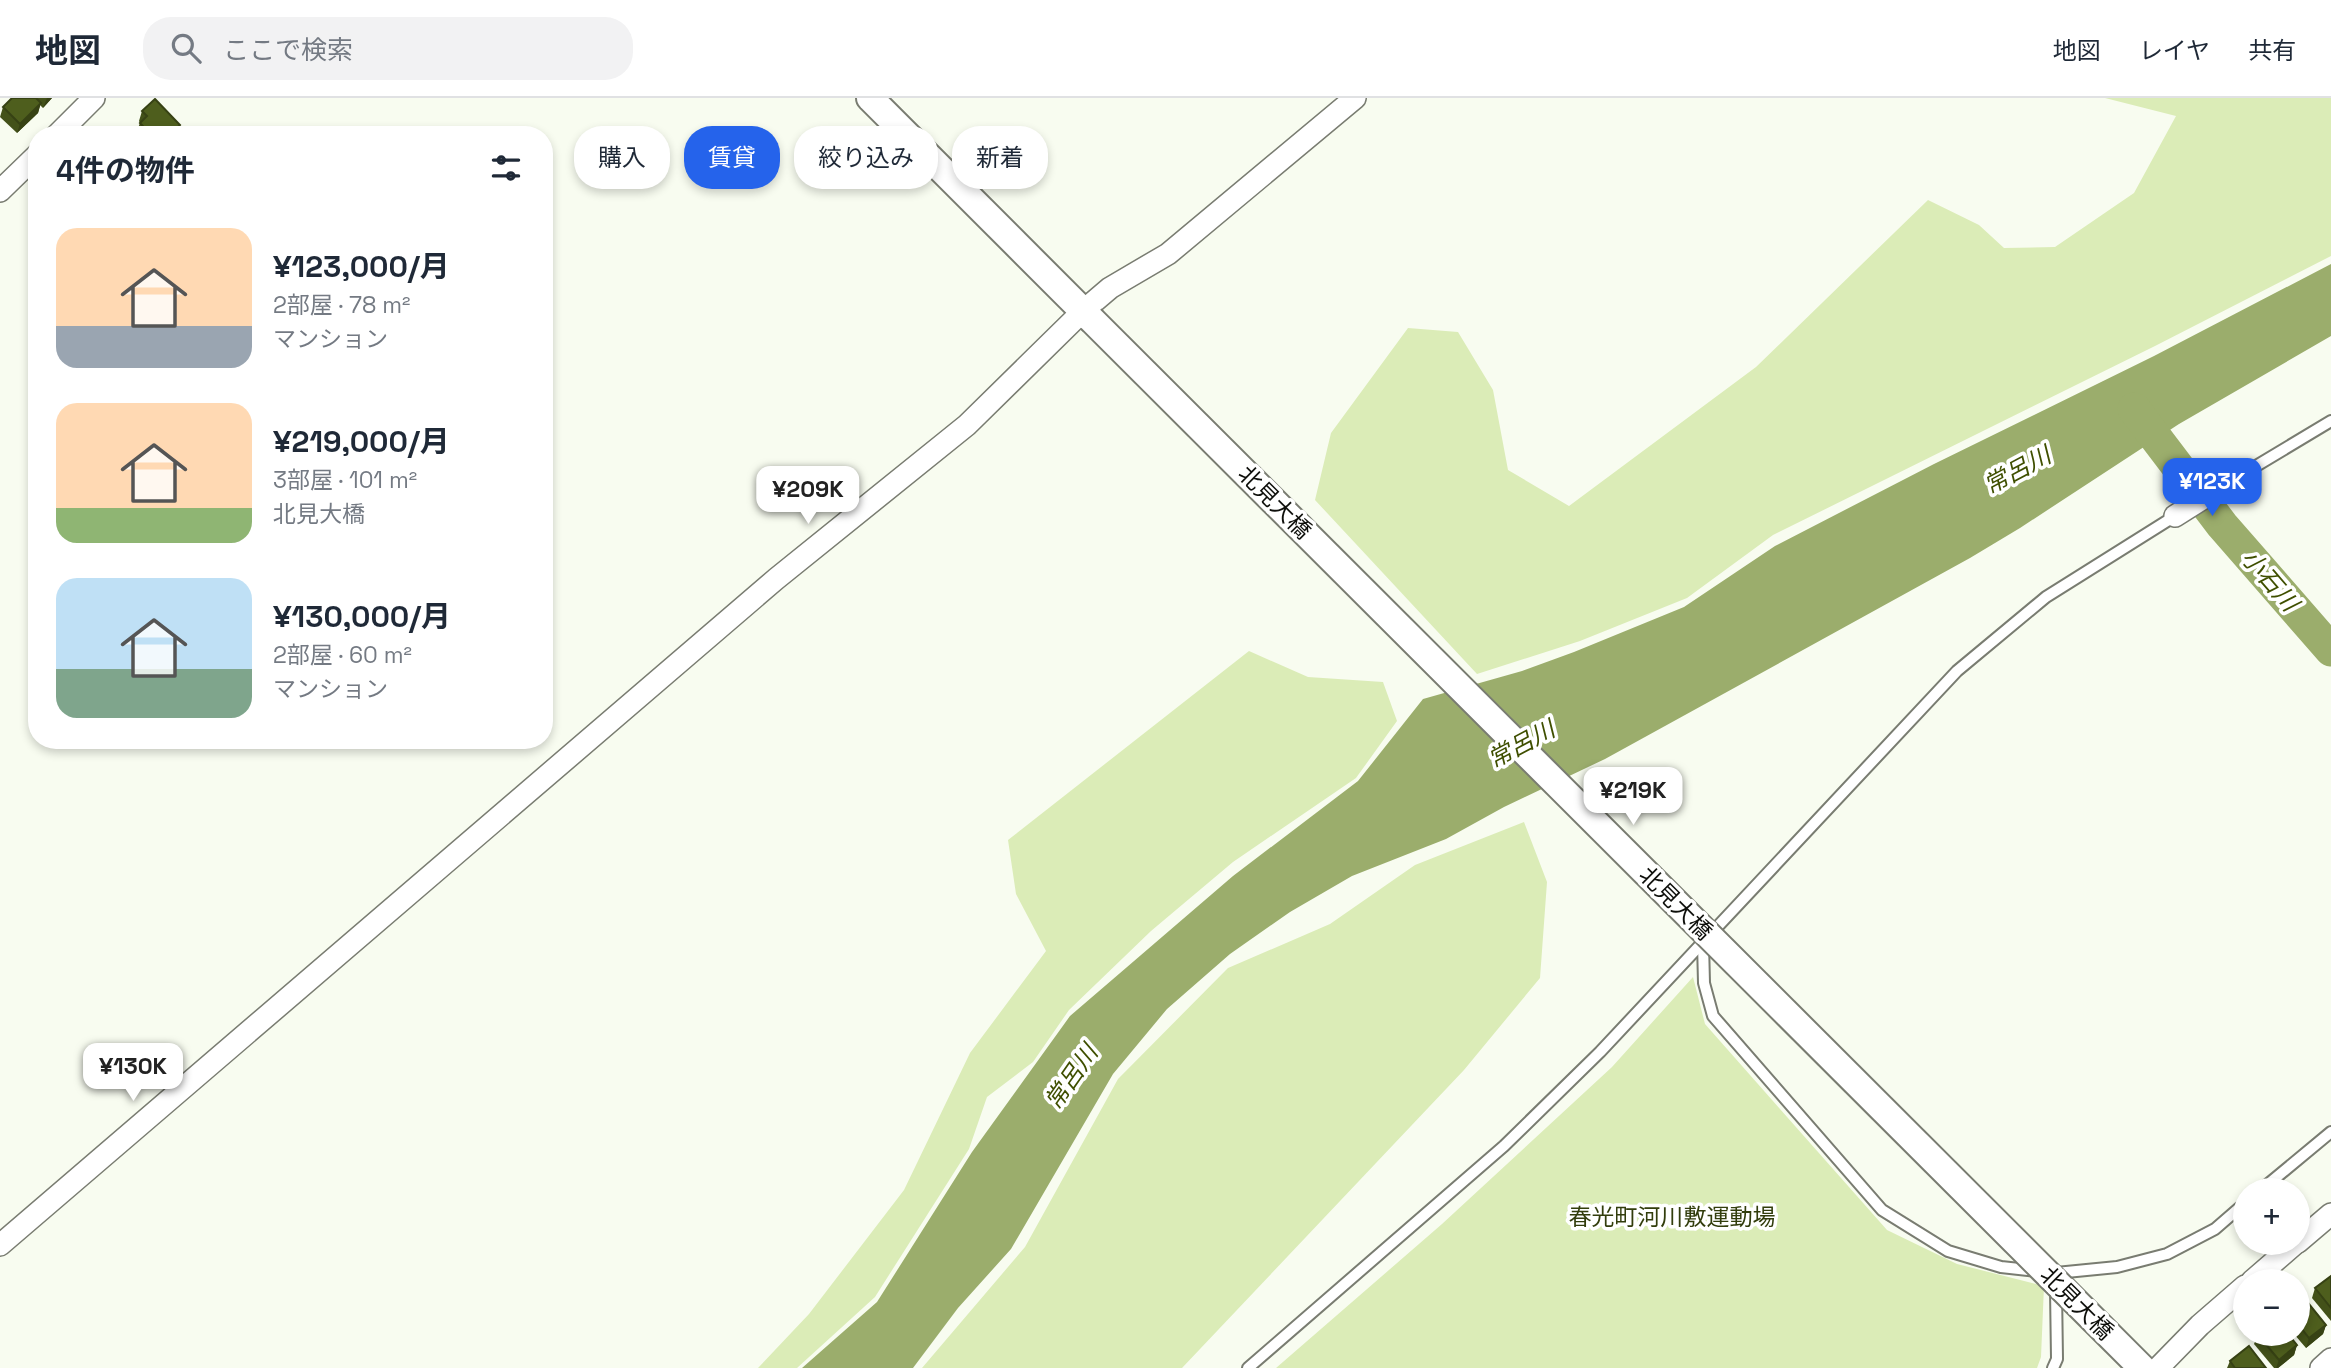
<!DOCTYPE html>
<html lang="ja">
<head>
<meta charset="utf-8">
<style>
	body { margin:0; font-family:"Space Grotesk","Noto Sans JP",sans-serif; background:#f2f2f3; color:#1f2937; height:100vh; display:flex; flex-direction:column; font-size:26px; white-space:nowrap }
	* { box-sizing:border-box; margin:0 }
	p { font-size:23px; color:#747a83 }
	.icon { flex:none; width:38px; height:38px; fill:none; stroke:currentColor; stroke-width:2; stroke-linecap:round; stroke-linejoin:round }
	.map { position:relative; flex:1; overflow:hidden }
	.details { position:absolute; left:28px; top:28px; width:525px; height:623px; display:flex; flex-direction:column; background:#fff; border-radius:28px; box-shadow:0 4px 10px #0003 }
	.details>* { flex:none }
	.hud { position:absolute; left:574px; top:28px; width:665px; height:63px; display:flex; gap:14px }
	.buttons { position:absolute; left:2233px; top:1080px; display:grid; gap:14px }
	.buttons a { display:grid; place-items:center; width:77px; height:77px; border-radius:50%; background:#fff; box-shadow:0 4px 10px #0003; font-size:35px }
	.price { position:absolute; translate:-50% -60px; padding:0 16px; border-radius:14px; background:#fff; color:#222; font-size:23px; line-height:46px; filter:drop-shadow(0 2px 4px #0008) }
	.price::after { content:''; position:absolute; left:50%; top:42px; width:21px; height:16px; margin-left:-10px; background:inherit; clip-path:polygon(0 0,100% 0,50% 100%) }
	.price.current { background:#2563eb; color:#fff }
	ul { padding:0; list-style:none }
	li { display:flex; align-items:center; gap:21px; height:175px; padding:0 28px }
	li span { display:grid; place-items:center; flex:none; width:196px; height:140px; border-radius:21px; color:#555 }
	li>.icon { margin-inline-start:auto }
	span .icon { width:84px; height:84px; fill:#fffc; stroke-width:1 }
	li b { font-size:30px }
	h2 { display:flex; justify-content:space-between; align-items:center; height:84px; padding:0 28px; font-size:30px }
	.tag { padding:0 24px; border-radius:28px; background:#fff; box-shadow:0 4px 10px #0003; font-size:24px; line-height:63px }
	.tag.current { background:#2563eb; color:#fff }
	header { display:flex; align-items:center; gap:42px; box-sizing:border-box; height:98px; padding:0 35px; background:#fff; border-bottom:2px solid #e0e1e3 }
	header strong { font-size:33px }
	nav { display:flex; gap:38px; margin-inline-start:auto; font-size:24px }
	.search { width:490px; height:63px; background:#f2f2f3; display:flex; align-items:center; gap:18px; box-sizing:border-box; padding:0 24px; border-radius:28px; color:#747a83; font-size:26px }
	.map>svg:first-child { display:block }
</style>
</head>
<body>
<header>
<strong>地図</strong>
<div class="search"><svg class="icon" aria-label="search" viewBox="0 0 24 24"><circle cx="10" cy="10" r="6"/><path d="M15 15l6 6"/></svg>ここで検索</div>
<nav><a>地図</a><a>レイヤ</a><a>共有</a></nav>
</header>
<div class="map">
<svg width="2331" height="1270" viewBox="0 0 2331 1270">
	<rect width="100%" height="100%" fill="#f8fcf0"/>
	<g fill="#dbecb7">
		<path d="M2105 0H2331V158L2155 248 1773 437 1687 500 1580 543 1477 576 1315 402 1331 335 1408 230 1458 234 1493 292 1508 372 1569 408 1756 269 1928 102 1979 127 2004 150 2055 149 2134 95 2176 18Z"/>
		<path d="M1249 553 1308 579 1383 584 1397 623 1356 680 1233 764 1151 833 1069 912 1033 964 987 999 969 1051 875 1199 797 1270H758L809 1216 904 1092 970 955 1046 853 1016 796 1008 742Z"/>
		<path d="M1524 724 1547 784 1540 880 1464 972 1182 1270H922L1025 1149 1118 981 1228 870 1330 826 1415 767Z"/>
		<path d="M1693 879 1705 926 1887 1132 1957 1166 2044 1188 2041 1259 2037 1270H1276L1442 1126 1612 969Z"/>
	</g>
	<path fill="#9bad6c" d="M2331 166V238L2179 326 2020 430 1970 460 1605 661 1504 709 1446 741 1352 778 1290 814 1230 856 1167 911 1113 976 1011 1151 958 1210 913 1270H802L877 1204 972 1054 1070 918 1233 778 1358 683 1423 601 1522 573 1574 554 1684 509 1775 448 1934 366 2154 258Z"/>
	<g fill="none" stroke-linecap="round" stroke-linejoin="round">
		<path stroke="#9bad6c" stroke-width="33" d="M2134 311 2222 427 2331 552"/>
		<g stroke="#797c71" stroke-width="14">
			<g id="service">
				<path d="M2226 386 2331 323"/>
				<path d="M1703 845 1704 885 1713 918 1882 1112 1948 1153 2001 1169 2056 1175 2117 1169 2167 1156 2215 1131 2245 1105"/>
				<path d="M2261 1092 2331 1034"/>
				<path d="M1248 1270 1504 1048 1600 954 1957 573 2046 499 2175 418"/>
				<path d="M2053 1270 2057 1261 2056 1192"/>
			</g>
		</g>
		<g stroke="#797c71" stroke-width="24">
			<g id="minor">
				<path d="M57 37 94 0"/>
				<path d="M0 93 37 57"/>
				<path d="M2175 418 2226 386"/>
				<path d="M2298 1144 2331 1116"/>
				<path d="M0 1147 776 481 967 327 1083 213 1110 190 1168 156 1355 0"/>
				<path d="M2252 1183 2297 1144"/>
				<path d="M2158 1270 2200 1227 2245 1188"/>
				<path d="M2321 1270 2331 1261"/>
			</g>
		</g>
		<g stroke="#797c71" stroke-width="30">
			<path id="tertiary" d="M870 0 1091 221"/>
		</g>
		<use href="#service" stroke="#fff" stroke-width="10"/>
		<use href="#minor" stroke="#fff" stroke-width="21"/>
		<use href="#tertiary" stroke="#fff" stroke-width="26"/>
		<g stroke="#797c71" stroke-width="30" stroke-linecap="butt">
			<path id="tertiary-bridge" d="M1091 221 2142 1270"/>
		</g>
		<use href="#tertiary-bridge" stroke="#fff" stroke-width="26"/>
	</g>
	<g fill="#435119">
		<path d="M12 0H52L43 10 40 7 38 15 17 35 0 19 3 9Z"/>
		<path d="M142 13 180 27 177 37H138L136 35 140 25 139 23Z"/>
		<path d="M2331 1178V1223L2312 1200 2315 1190Z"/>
		<path d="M2298 1205 2326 1227 2323 1236 2306 1250 2294 1236H2298Z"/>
		<path d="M2258 1237 2297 1247 2294 1257 2278 1270H2274L2254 1246Z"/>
		<path d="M2230 1263 2266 1270H2227Z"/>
	</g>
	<g fill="#374214">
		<path d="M47 0H52L43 10Z"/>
		<path d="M41 5 38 15 17 35 20 26Z"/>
		<path d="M180 27 177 37H171Z"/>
		<path d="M2326 1227 2323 1236 2306 1250 2309 1240Z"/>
		<path d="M2297 1247 2294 1257 2278 1270H2276L2279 1262Z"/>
	</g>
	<g fill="#4e5e1d" stroke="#374214" stroke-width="2">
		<path d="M12 0H36L41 5 20 26 3 9Z"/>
		<path d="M155 1 180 27 171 37H151L140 25 147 18 142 13Z"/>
		<path d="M2331 1178V1210L2315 1190Z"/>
		<path d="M2302 1202 2307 1208 2309 1206 2326 1227 2309 1240 2298 1226V1205Z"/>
		<path d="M2259 1236H2288L2297 1247 2279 1262 2258 1237Z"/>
		<path d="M2249 1248 2266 1270H2235L2230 1263Z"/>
	</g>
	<g text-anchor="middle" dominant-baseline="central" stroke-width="7" stroke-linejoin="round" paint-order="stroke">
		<g font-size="23" fill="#0e0f0b" stroke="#fff">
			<text transform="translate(1275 404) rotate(45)">北見大橋</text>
			<text transform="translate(1676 805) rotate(45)">北見大橋</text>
			<text transform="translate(2077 1205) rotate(45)">北見大橋</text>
		</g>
		<g font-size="23" fill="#323d0c" stroke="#fff">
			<text x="1672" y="1119">春光町河川敷運動場</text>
		</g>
		<g font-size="24" font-style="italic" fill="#3f4f00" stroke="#fff">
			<text transform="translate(2017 372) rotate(-28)">常呂川</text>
			<text transform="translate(2270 482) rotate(49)">小石川</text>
			<text transform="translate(1521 646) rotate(-28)">常呂川</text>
			<text transform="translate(1071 979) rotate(-55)">常呂川</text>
		</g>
	</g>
</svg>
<div class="buttons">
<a>+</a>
<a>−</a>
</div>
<b class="price current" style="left:2212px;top:420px">¥123K</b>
<b class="price" style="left:808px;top:428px">¥209K</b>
<b class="price" style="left:1633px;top:729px">¥219K</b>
<b class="price" style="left:133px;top:1005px">¥130K</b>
<div class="hud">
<a class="tag">購入</a>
<a class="tag current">賃貸</a>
<a class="tag">絞り込み</a>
<a class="tag">新着</a>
</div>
<section class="details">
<h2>4件の物件<svg class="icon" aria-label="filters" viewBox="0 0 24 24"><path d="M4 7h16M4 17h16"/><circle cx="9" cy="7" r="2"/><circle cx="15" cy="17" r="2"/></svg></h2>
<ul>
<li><span style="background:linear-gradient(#ffd9b3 70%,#9aa5b1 0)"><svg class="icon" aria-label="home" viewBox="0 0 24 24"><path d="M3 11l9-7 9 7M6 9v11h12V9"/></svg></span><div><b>¥123,000/月</b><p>2部屋 · 78 m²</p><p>マンション</p></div></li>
<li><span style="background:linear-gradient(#ffd9b3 75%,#8fb573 0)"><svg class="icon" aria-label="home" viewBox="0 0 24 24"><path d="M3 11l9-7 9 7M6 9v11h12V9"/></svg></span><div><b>¥219,000/月</b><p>3部屋 · 101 m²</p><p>北見大橋</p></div></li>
<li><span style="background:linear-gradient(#bfe0f5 65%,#7fa58c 0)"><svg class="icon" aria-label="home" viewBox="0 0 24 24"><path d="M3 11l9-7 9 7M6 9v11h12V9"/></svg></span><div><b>¥130,000/月</b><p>2部屋 · 60 m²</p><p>マンション</p></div></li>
</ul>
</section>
</div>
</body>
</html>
